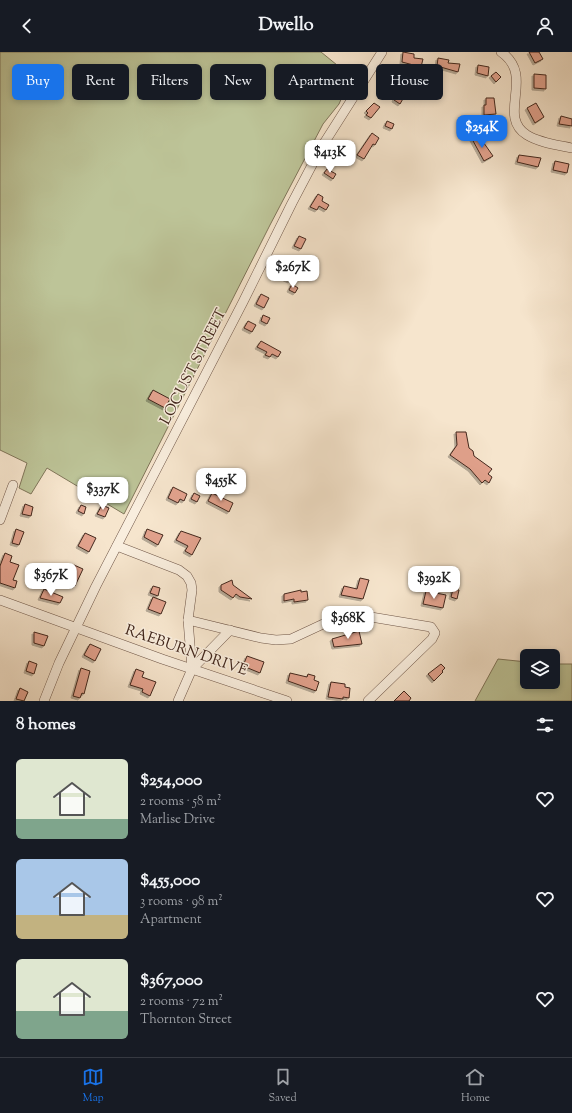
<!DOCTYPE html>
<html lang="en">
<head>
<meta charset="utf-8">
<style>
	body { margin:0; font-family:"Sorts Mill Goudy",serif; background:#20242c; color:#f1f3f6; height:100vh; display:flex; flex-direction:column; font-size:15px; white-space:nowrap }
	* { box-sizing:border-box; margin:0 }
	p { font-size:13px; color:#9ea1a6 }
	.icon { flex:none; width:22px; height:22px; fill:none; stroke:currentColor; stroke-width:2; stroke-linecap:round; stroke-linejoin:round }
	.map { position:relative; height:649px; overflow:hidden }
	.sheet { display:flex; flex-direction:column; background:#171b24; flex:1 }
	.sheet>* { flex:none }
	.guide { position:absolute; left:12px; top:12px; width:548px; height:36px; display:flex; gap:8px }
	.fabs { position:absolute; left:520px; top:597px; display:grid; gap:8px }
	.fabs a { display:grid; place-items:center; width:40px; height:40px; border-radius:6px; background:#171b24; box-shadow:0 2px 6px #0003; font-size:20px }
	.price { position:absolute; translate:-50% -34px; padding:0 9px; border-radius:8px; background:#fff; color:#222; font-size:13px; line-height:26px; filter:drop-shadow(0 1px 2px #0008) }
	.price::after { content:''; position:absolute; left:50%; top:24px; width:12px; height:9px; margin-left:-6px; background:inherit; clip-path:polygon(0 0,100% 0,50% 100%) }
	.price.on { background:#1a73e8; color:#fff }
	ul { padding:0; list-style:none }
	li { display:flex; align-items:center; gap:12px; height:100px; padding:0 16px }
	li span { display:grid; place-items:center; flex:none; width:112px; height:80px; border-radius:6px; color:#555 }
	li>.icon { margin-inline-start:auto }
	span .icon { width:48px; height:48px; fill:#fffc; stroke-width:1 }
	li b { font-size:17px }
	h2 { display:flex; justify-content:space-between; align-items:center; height:48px; padding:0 16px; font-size:17px }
	.tag { padding:0 14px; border-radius:6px; background:#171b24; box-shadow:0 2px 6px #0003; font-size:14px; line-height:36px }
	.tag.on { background:#1a73e8; color:#fff }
	header { display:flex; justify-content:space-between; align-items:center; height:52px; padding:0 16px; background:#171b24; font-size:18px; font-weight:800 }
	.tab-bar { display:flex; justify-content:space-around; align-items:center; height:56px; border-top:1px solid #363941; background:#171b24; font-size:11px; color:#9ea1a6 }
	.tab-bar a { display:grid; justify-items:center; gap:2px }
	.tab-bar .on { color:#1a73e8 }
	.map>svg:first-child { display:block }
</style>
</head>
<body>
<header><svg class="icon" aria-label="back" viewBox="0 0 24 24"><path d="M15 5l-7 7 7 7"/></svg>Dwello<svg class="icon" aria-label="person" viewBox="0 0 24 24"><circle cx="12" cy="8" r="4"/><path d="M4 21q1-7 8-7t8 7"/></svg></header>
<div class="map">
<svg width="572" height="649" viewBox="0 0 572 649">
	<defs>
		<filter id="shadow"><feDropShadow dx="-2" dy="2" stdDeviation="0" flood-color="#0004"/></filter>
	</defs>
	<rect width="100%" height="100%" fill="#f6e5cd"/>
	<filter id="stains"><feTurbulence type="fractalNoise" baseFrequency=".005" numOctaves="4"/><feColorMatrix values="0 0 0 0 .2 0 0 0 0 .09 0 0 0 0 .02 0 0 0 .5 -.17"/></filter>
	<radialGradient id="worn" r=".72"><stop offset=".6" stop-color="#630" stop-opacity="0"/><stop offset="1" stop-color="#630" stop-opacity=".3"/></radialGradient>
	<g fill="#bdc498" stroke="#80765a">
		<path d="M0 0H321L337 13 349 29 339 52 323 72 270 173 124 462 47 416 31 442 19 436 27 411 0 398Z"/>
		<path d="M498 607 527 610V630H553V612H572V649H475Z"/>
	</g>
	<g fill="#e2a28d" stroke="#42271c" filter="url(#shadow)">
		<path d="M403 0 414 2V6L423 7 421 15 402 10Z"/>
		<path d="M529 0H539L543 7 535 11Z"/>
		<path d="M438 6 449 8 448 11 460 12 458 20 437 14Z"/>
		<path d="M478 13 489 15 488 24 477 21Z"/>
		<path d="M496 20 501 25 496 30 491 24Z"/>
		<path d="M534 22 546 23V37L534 36Z"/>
		<path d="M388 28 391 30 393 28 397 30 389 44 382 40Z"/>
		<path d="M397 40 404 45 400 52 394 48Z"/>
		<path d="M486 46H494L496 62 484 63V53H486Z"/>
		<path d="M374 51 380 55 371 66 366 63 368 61 366 59Z"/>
		<path d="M536 51 544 65 535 71 527 56Z"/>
		<path d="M561 64 572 67V74L559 72Z"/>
		<path d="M387 69 394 72 392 77 385 74Z"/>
		<path d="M372 81 379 86 375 93 373 92 364 107 357 103Z"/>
		<path d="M479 84 493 104 484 109 472 87Z"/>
		<path d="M519 103 541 106 538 115 517 110Z"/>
		<path d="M555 109 569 112 567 121 553 118Z"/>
		<path d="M327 117 336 122 333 127 324 121Z"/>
		<path d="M318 142 323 145 322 149 329 153 326 158 319 154 317 158 310 155Z"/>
		<path d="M299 184 306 187 301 197 294 194Z"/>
		<path d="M284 214 295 219 290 229 279 224Z"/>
		<path d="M292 232 298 236 295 241 289 238Z"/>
		<path d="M261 242 269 246 264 256 256 252Z"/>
		<path d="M263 263 270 266 267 272 261 269Z"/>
		<path d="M248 269 256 273 252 280 244 276Z"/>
		<path d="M261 289 281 300 278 305 272 302 270 305 265 303 267 300 257 295Z"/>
		<path d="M153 338 170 347 165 356 148 347Z"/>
		<path d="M456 380H466L469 396 473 399 474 404 492 417 488 422 492 425 489 431 485 428 482 431 470 417 450 403 457 393Z"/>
		<path d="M173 435 187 442 184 449 180 447 178 451 168 446Z"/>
		<path d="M194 441 200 444 197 450 191 447Z"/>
		<path d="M212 441 233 451 229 460 208 449Z"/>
		<path d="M25 452 33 455 31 464 22 462Z"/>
		<path d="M81 453 86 455 84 462 78 459Z"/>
		<path d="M102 453 109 456 105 465 97 462Z"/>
		<path d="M16 477 24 480 19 493 12 491Z"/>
		<path d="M147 477 163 483 158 493 144 485Z"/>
		<path d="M181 479 201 486 192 503 185 499 188 494 176 488Z"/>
		<path d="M85 481 96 486 89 500 78 494Z"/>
		<path d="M5 501 12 504 10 510 19 513 13 528 17 529 15 536 0 531V514Z"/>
		<path d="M74 513 83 517 75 534 67 530Z"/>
		<path d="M360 526 369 528 363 547 341 543 344 534 357 537Z"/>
		<path d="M232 528 233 533 252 547 240 545 236 542 233 546 221 538V533Z"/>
		<path d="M153 534 160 536 158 544 150 541Z"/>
		<path d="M44 537 63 545 60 551 40 546Z"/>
		<path d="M453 537 459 538 457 547 451 545Z"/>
		<path d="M301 538V540L307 539 308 548 294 550V547L284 549V542Z"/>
		<path d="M426 539 446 543 443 556 423 552Z"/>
		<path d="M153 545 166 550 161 562 148 557Z"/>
		<path d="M359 579 362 592 334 595 332 587Z"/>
		<path d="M34 580 48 584 44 594 34 591Z"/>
		<path d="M90 592 101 597 95 609 84 603Z"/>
		<path d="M247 604 264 610 260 621 243 614Z"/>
		<path d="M29 609 37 612 34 622 26 619Z"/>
		<path d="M441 612 445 616 442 619 443 620 434 629 428 622Z"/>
		<path d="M81 616 90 619 84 642 82 641 80 646 73 644Z"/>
		<path d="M136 617 144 620 142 625 156 630 150 644 142 640 143 637 130 633Z"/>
		<path d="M290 621 307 625 308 622 315 624 314 628 319 630 316 639 288 629Z"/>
		<path d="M331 630 345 632V635L350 636 349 646 343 645V647L328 645Z"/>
		<path d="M20 636 28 640 24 649 16 647Z"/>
		<path d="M404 639 411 646 409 649H394Z"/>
	</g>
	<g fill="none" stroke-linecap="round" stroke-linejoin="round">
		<g stroke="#6f5648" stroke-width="10">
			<g id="minor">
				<path d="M501 0C536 24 496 64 527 83 540 91 558 93 572 96"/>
				<path d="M0 468 13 433"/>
				<path d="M117 494 179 518 187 524 191 531 192 538 188 568 192 617 178 649"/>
				<path d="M0 548 162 607 287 649"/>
				<path d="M188 568 261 586 276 588 291 587 336 566 353 562 431 575 435 581 432 587 368 649"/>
				<path d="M192 617 230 578"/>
				<path d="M44 649 59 611 96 534 243 250 292 151 321 96 382 0"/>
			</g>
		</g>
		<use href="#minor" stroke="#f9eede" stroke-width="9"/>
	</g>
	<g text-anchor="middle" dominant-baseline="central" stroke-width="3" stroke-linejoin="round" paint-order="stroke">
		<g font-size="15" fill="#42271c" stroke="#f9eede">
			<text transform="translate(194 315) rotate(-63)">LOCUST STREET</text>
			<text transform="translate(186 599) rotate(19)">RAEBURN DRIVE</text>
		</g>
	</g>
	<rect width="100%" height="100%" filter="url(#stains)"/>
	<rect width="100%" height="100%" fill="url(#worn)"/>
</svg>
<div class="fabs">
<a><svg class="icon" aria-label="layers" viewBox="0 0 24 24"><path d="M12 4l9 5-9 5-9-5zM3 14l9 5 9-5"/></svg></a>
</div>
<b class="price on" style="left:482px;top:97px">$254K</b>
<b class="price" style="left:330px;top:122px">$413K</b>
<b class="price" style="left:293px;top:237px">$267K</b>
<b class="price" style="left:221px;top:450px">$455K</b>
<b class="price" style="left:103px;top:459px">$337K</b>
<b class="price" style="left:51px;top:545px">$367K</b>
<b class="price" style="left:434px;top:548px">$392K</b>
<b class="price" style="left:348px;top:588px">$368K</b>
<div class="guide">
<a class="tag on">Buy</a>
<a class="tag">Rent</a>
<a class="tag">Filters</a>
<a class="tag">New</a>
<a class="tag">Apartment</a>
<a class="tag">House</a>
</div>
</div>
<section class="sheet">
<h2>8 homes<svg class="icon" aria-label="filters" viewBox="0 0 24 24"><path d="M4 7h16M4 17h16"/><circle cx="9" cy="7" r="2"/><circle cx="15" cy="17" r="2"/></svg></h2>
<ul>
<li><span style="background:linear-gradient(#dfe7d0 75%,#7fa58c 0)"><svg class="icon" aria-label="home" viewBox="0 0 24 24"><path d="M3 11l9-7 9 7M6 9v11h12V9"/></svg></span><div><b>$254,000</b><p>2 rooms · 58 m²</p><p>Marlise Drive</p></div><svg class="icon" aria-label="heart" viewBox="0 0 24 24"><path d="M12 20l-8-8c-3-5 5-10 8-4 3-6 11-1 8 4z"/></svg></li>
<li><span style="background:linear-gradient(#a9c7e8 70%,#c2b280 0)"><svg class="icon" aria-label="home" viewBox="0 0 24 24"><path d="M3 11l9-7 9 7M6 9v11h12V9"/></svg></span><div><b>$455,000</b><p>3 rooms · 98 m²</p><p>Apartment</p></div><svg class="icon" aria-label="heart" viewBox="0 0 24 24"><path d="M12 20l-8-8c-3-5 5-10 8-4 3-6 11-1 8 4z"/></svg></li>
<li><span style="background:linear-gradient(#dfe7d0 65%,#7fa58c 0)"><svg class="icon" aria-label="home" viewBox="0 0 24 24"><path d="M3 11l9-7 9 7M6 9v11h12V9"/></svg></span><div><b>$367,000</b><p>2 rooms · 72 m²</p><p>Thornton Street</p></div><svg class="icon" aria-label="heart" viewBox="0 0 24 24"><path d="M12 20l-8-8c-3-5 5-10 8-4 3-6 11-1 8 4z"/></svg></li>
</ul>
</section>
<nav class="tab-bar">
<a class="on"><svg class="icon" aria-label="map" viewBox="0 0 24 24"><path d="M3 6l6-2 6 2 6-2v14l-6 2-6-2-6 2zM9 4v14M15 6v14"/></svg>Map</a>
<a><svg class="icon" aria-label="saved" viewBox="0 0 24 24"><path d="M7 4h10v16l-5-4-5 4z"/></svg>Saved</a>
<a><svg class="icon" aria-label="home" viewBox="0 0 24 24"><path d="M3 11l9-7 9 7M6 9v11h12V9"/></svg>Home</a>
</nav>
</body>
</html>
